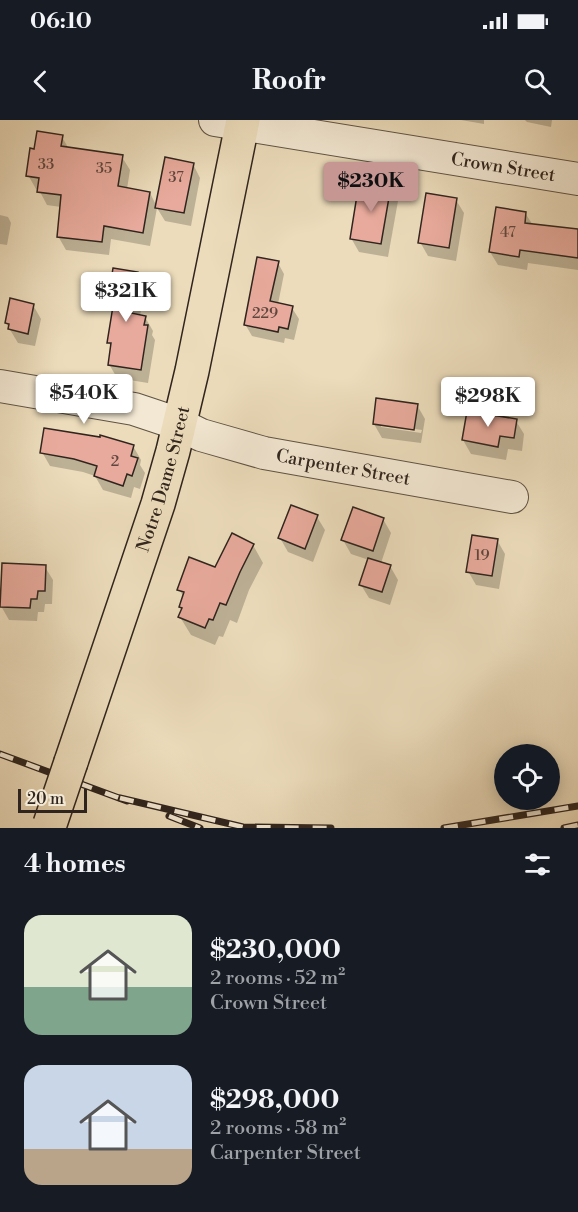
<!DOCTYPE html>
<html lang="en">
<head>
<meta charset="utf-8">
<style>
	body { margin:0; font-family:"Libre Bodoni",serif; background:#242831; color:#f1f3f6; height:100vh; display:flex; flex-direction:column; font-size:22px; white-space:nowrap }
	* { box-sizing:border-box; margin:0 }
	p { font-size:20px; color:#9ea1a6 }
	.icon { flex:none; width:33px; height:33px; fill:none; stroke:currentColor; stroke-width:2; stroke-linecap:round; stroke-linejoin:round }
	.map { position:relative; height:708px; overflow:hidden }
	.drawer { display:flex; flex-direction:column; background:#171b24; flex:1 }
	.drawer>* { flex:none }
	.fabs { position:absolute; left:494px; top:624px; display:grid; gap:12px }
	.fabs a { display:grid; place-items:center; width:66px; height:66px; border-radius:50%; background:#171b24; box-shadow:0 3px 15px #0003; font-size:30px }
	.scale { position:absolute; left:18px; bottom:15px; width:69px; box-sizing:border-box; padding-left:6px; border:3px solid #30251e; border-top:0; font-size:16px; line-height:21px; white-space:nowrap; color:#30251e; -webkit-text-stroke:4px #f3e8d3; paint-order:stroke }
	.price { position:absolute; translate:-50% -51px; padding:0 14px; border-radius:6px; background:#fff; color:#222; font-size:20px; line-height:39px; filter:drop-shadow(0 2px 3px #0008) }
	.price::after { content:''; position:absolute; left:50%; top:36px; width:18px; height:14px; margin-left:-9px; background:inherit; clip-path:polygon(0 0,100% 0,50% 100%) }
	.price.active { background:#c59692; color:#111 }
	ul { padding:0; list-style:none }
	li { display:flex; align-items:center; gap:18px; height:150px; padding:0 24px }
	li span { display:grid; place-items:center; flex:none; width:168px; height:120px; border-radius:18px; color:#555 }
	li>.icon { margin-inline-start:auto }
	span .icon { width:72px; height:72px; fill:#fffc; stroke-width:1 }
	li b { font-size:26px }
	h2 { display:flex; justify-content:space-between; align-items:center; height:72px; padding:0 24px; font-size:26px }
	.status { display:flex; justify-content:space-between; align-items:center; height:42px; padding:0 30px; background:#171b24; direction:ltr }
	.status svg { height:16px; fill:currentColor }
	header { display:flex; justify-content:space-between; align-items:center; height:78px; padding:0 24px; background:#171b24; font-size:27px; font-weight:700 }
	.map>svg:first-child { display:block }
</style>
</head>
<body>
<div class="status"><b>06:10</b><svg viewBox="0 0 49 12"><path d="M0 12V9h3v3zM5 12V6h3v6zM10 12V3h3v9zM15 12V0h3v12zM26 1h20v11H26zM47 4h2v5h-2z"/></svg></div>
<header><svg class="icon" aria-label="back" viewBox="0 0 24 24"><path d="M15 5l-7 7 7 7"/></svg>Roofr<svg class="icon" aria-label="search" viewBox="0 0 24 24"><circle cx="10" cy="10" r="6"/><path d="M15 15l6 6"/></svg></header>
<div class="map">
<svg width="578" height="708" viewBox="0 0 578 708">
	<rect width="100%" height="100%" fill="#ecdcbb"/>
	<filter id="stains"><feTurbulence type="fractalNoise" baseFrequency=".00333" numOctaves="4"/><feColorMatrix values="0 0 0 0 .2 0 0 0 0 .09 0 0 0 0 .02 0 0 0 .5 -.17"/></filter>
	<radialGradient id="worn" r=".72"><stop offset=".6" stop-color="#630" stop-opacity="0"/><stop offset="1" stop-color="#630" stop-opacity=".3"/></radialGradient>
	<g fill="#0003" fill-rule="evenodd">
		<path d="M461 0H484V4Z"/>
		<path d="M525 0H552L551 7 527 2Z"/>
		<path d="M62 17 69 29 122 37 130 50 127 69 150 73 157 87 193 44 200 58 191 106 165 101 157 88 150 126 111 119 109 135 66 130 58 116 61 87 47 85 39 70 36 69 28 55 35 30Z"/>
		<path d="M390 68 398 81 388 137 359 132 351 118Z"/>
		<path d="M456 80 464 93 456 141 428 136 420 122Z"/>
		<path d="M525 93 533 105 578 111V150L528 143 527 150 498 145 490 132Z"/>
		<path d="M0 95 8 97 11 103 7 125 0 124Z"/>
		<path d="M278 143 284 154 278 184 292 188 299 199 294 220 285 218 284 223 252 216 245 204Z"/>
		<path d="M137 154 145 167 140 196 145 197 153 211 152 215 155 220 148 263 117 258 109 244 112 228 108 222 114 187 110 179Z"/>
		<path d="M33 185 41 199 35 226 18 223 6 203Z"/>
		<path d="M417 285 425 299 421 323 382 318 374 304ZM381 304 422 310 421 313 381 307Z"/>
		<path d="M516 301 524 314 522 331 508 329 506 340 471 334 463 320Z"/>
		<path d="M133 326 141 340 140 345 145 353 140 369 134 367 131 378 103 370 95 356 83 352 50 346 42 332Z"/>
		<path d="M317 397 325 410 313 442 288 432 280 418Z"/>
		<path d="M383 399 391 413 381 443 390 446 398 460 390 485 369 478 361 465 369 440 351 434 343 420Z"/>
		<path d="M497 420 505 434 499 469 476 465 468 451Z"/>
		<path d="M253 425 263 443 249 470 237 503 230 500 223 517 219 516 215 525 191 515 180 497 183 490 180 486 184 478 179 469 216 449Z"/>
		<path d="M45 447 53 460 52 484H45L44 492H38L37 501 9 500 1 486Z"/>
	</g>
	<g fill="#e8aa9c" stroke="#30251e" stroke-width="1.5">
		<path d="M37 11 63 15 61 26 123 35 118 66 150 72 143 113 104 106 102 122 57 117 61 75 37 72 39 58 26 56 30 28 34 29Z"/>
		<path d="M165 37 194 43 184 93 155 88Z"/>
		<path d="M364 62 391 66 381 124 350 119 358 69 362 70Z"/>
		<path d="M426 73 457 78 449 128 418 123Z"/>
		<path d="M496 87 526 92 525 103 578 109V138L520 130 519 137 489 132Z"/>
		<path d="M257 137 279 141 270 181 293 186 288 209 279 207 278 212 244 205Z"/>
		<path d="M113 148 138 152 131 193 146 196 144 205H148L141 250 108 245 111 223H107L114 180H108Z"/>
		<path d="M10 178 34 184 28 214 8 209 9 204 5 203Z"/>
		<path d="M376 278 418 284 414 310 373 304Z"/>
		<path d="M467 291 517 299 514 318 500 316 498 327 462 320Z"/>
		<path d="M44 308 100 317V315L134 325 131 336 138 338 132 356 127 354 123 366 94 356 97 346 74 339 40 333Z"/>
		<path d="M291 385 318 395 305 429 278 418Z"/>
		<path d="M353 387 384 398 373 431 341 420Z"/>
		<path d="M232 413 254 424 240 452 226 485 220 483 213 500 209 499 205 508 178 497 182 488 179 487 184 472 177 470 189 437 215 447Z"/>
		<path d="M472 415 498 419 492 456 466 452Z"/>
		<path d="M368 438 391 445 382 472 359 465Z"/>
		<path d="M2 443 46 445 45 471H38L37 479H31L30 488 0 487Z"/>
	</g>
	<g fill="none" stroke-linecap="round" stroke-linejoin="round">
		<g stroke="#5f5345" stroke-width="34">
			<g id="minor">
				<path id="s1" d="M215 0 578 59"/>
				<path id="s2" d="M0 266 134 289 179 304 201 315 264 333 512 377"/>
			</g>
		</g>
		<g stroke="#30251e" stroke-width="36">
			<g id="major">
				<path id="s3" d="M71 642 158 384 173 331 192 251 243 0"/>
			</g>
		</g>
		<use href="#minor" stroke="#f3e8d3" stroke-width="32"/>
		<use href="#major" stroke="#ecdcbb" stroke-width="33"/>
		<g stroke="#30251e" stroke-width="7">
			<g id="rail">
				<path d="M0 634 127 681"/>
				<path d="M120 678 243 707 331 708"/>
				<path d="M169 696 200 708"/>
				<path d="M444 708 578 686"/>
				<path d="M564 708 578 705"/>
			</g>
		</g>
		<use href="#rail" stroke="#f3e8d3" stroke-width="4.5" stroke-dasharray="14" stroke-linecap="butt"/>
		<g stroke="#30251e" stroke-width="36" stroke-linecap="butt">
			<path id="major-bridge" d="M50 704 71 642"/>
		</g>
		<use href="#major-bridge" stroke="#ecdcbb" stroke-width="33"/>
	</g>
	<g text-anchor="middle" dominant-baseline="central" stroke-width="6" stroke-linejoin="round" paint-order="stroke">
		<g font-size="15" fill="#5e463e">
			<text x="46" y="44">33</text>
			<text x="104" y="48">35</text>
			<text x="176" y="57">37</text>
			<text x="508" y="112">47</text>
			<text x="265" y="193">229</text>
			<text x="115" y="341">2</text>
			<text x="482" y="435">19</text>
		</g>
		<g font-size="18" fill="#30251e" stroke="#f3e8d3">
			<text stroke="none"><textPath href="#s1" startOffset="292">Crown Street</textPath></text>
			<text stroke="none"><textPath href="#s2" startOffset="354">Carpenter Street</textPath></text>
			<text stroke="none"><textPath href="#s3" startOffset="298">Notre Dame Street</textPath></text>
		</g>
	</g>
	<rect width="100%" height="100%" filter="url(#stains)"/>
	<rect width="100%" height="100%" fill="url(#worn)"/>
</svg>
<div class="fabs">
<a><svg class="icon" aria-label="locate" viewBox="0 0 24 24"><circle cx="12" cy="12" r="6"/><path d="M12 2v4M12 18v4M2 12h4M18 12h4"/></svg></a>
</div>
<div class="scale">20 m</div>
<b class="price active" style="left:371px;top:93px">$230K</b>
<b class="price" style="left:126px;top:203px">$321K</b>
<b class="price" style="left:84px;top:305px">$540K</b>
<b class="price" style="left:488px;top:308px">$298K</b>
</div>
<section class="drawer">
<h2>4 homes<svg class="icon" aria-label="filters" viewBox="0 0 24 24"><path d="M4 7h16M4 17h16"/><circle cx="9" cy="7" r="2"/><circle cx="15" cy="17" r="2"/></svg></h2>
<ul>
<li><span style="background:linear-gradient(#dfe7d0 60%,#7fa58c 0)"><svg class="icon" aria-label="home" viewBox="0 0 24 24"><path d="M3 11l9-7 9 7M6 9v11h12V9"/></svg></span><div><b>$230,000</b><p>2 rooms · 52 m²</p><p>Crown Street</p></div></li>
<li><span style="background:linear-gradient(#c9d6e8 70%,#b9a48a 0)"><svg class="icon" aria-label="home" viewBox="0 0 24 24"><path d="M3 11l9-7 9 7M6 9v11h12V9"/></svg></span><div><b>$298,000</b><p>2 rooms · 58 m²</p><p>Carpenter Street</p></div></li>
</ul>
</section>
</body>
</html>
